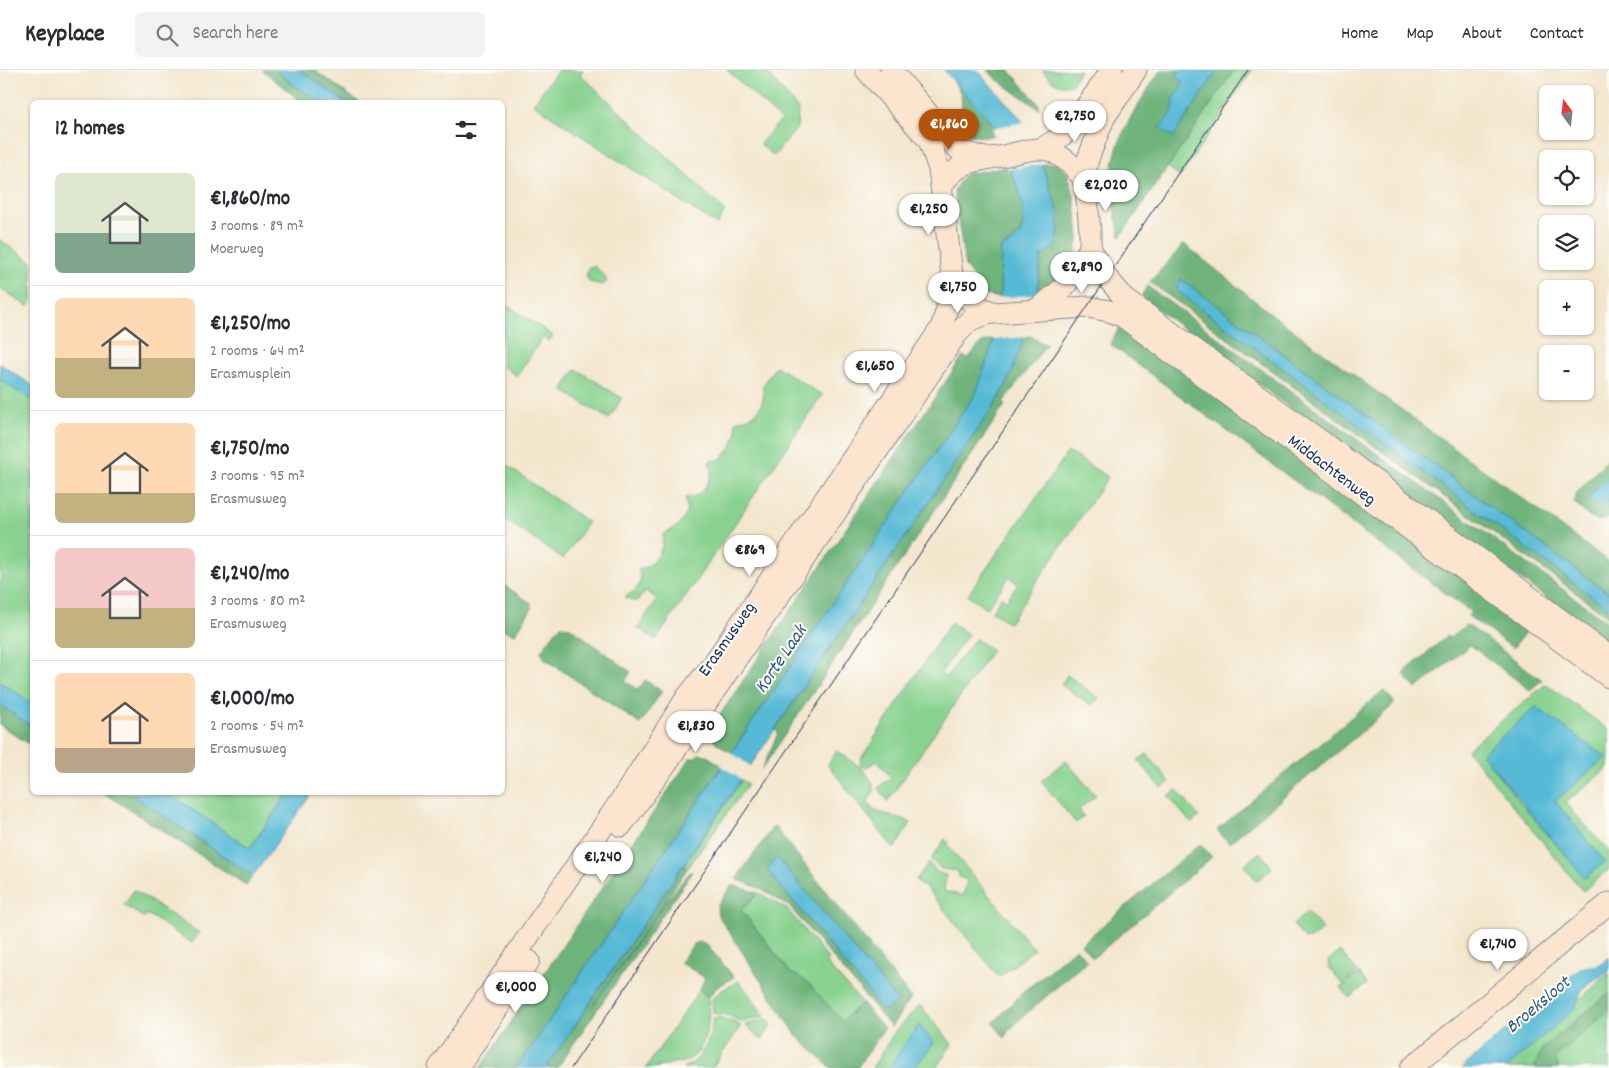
<!DOCTYPE html>
<html lang="en">
<head>
<meta charset="utf-8">
<style>
	body { margin:0; font-family:Dekko,sans-serif; background:#f2f2f3; color:#2b2b33; height:100vh; display:flex; flex-direction:column; font-size:19px; white-space:nowrap }
	* { box-sizing:border-box; margin:0 }
	p { font-size:16px; color:#7c7c81 }
	.icon { flex:none; width:28px; height:28px; fill:none; stroke:currentColor; stroke-width:2; stroke-linecap:round; stroke-linejoin:round }
	.map { position:relative; flex:1; overflow:hidden }
	.details { position:absolute; left:30px; top:30px; width:475px; height:695px; display:flex; flex-direction:column; background:#fff; border-radius:8px; box-shadow:0 1px 4px #0004 }
	.details>* { flex:none }
	.needle { width:32px; rotate:345deg }
	.fabs { position:absolute; left:1539px; top:15px; display:grid; gap:10px }
	.fabs a { display:grid; place-items:center; width:55px; height:55px; border-radius:8px; background:#fff; box-shadow:0 1px 4px #0004; font-size:25px }
	.price { position:absolute; translate:-50% -42px; padding:0 11px; border-radius:18px; background:#fff; color:#222; font-size:16px; line-height:32px; filter:drop-shadow(0 1px 2px #0008) }
	.price::after { content:''; position:absolute; left:50%; top:30px; width:15px; height:11px; margin-left:-8px; background:inherit; clip-path:polygon(0 0,100% 0,50% 100%) }
	.price.selected { background:#b45309; color:#fff }
	ul { padding:0; list-style:none }
	li { display:flex; align-items:center; gap:15px; height:125px; padding:0 25px }
	li+li { border-top:1px solid #e1e1e2 }
	li span { display:grid; place-items:center; flex:none; width:140px; height:100px; border-radius:8px; color:#555 }
	li>.icon { margin-inline-start:auto }
	span .icon { width:60px; height:60px; fill:#fffc; stroke-width:1 }
	li b { font-size:21px }
	h2 { display:flex; justify-content:space-between; align-items:center; height:60px; padding:0 25px; font-size:21px }
	header { display:flex; align-items:center; gap:30px; box-sizing:border-box; height:70px; padding:0 25px; background:#fff; border-bottom:1px solid #e1e1e2 }
	header strong { font-size:24px }
	nav { display:flex; gap:28px; margin-inline-start:auto; font-size:18px }
	.search { width:350px; height:45px; background:#f2f2f3; display:flex; align-items:center; gap:12px; box-sizing:border-box; padding:0 18px; border-radius:8px; color:#7c7c81; font-size:19px }
	.map>svg:first-child { display:block }
</style>
</head>
<body>
<header>
<strong>Keyplace</strong>
<div class="search"><svg class="icon" aria-label="search" viewBox="0 0 24 24"><circle cx="10" cy="10" r="6"/><path d="M15 15l6 6"/></svg>Search here</div>
<nav><a>Home</a><a>Map</a><a>About</a><a>Contact</a></nav>
</header>
<div class="map">
<svg width="1609" height="998" viewBox="0 0 1609 998">
	<rect width="100%" height="100%" fill="#fdfcf7"/>
	<filter id="ink" filterUnits="userSpaceOnUse"><feTurbulence type="fractalNoise" baseFrequency=".02" numOctaves="2"/><feDisplacementMap in="SourceGraphic" scale="10" xChannelSelector="R" yChannelSelector="G"/><feConvolveMatrix kernelMatrix="1 2 1 2 8 2 1 2 1" color-interpolation-filters="sRGB"/></filter>
	<filter id="wash" filterUnits="userSpaceOnUse"><feTurbulence type="fractalNoise" baseFrequency=".0096" numOctaves="4" result="noise"/><feDisplacementMap in="SourceGraphic" scale="20" xChannelSelector="R" yChannelSelector="G"/><feGaussianBlur stdDeviation="1.12" result="paint"/><feColorMatrix in="noise" values="0 0 0 0 0 0 0 0 0 0 0 0 0 0 0 0 0 1.4 0 .05"/><feComposite in="paint" operator="in"/></filter>
	<g filter="url(#wash)">
		<rect width="100%" height="100%" fill="#f3e6cd"/>
		<g fill="#88d28f" stroke="#528076" fill-rule="evenodd">
			<path d="M558 0H583L580 4 725 141 717 155 533 34Z"/>
			<path d="M727 0H764L798 39 797 58 774 86 760 74 781 50Z"/>
			<path d="M1042 0H1080L1072 14C1057 18 1051 10 1042 0Z"/>
			<path d="M1234 0H1252L1180 107 1168 97Z"/>
			<path d="M0 170 32 192V232L29 237 0 218Z"/>
			<path d="M594 196 605 206 607 212 602 215 590 212 586 206 589 197Z"/>
			<path d="M503 232 553 266 549 271 543 267 517 306 503 296Z"/>
			<path d="M776 296 822 325 656 570 638 558 657 529 646 521 636 532 625 527C637 520 644 514 638 500 655 495 664 482 663 464 680 457 691 447 685 428 689 427 694 427 697 425 706 420 712 406 712 397L709 394 711 390 718 391C729 382 737 371 737 357L735 355 738 350C754 351 768 333 762 317Z"/>
			<path d="M576 299 622 328 609 349 562 320Z"/>
			<path d="M0 309 32 331V633L0 612Z"/>
			<path d="M1068 382 1108 407 1009 553 992 541 1001 527 1007 530 1018 514 1009 507 987 538 968 525Z"/>
			<path d="M503 393 588 452 563 489 503 448Z"/>
			<path d="M951 552 968 564 940 604 946 607 975 569 992 580 888 731 878 718 891 707 877 691 865 699 860 694 862 687Z"/>
			<path d="M1067 605 1099 628 1091 635 1061 615Z"/>
			<path d="M1546 614 1609 660V697L1565 733 1609 781V799L1583 821 1467 680ZM1482 684 1606 687 1555 731 1585 808 1515 726Z"/>
			<path d="M836 681C851 690 870 701 875 720L867 732 875 741 906 750 911 753 894 779 828 695Z"/>
			<path d="M1147 684 1170 712 1161 718 1138 690Z"/>
			<path d="M1066 691 1096 726 1079 739 1084 746 1076 753 1041 711Z"/>
			<path d="M742 710 748 714 687 799 683 796Z"/>
			<path d="M1177 720 1199 747 1191 753 1168 726Z"/>
			<path d="M167 723H288L250 778Z"/>
			<path d="M945 769 949 773 948 776 1034 879 999 907 924 815 921 816 916 810 929 793 938 803 946 805 944 821 963 826 967 810 959 807 958 801 941 799 931 790Z"/>
			<path d="M1260 782 1272 798 1257 811 1244 795Z"/>
			<path d="M134 820 199 863 192 873 147 844 144 848 124 835Z"/>
			<path d="M759 823 787 839 828 889 826 893 862 933 842 951 806 911 791 903 741 840Z"/>
			<path d="M1307 842 1323 859 1310 869H1305L1293 855Z"/>
			<path d="M1340 881 1357 902 1343 914 1329 898 1328 891Z"/>
			<path d="M1359 903 1367 914 1349 928 1341 917Z"/>
			<path d="M1609 903V998H1505L1513 989Z"/>
			<path d="M739 911 765 946 742 952 727 945 713 943 712 929 722 920Z"/>
			<path d="M700 919 708 928C710 948 708 984 684 992 680 993 676 992 672 993 660 997 660 998 646 998Z"/>
			<path d="M920 935 952 974 936 998H914L934 973 919 956 888 998H872L896 960Z"/>
			<path d="M719 947 736 953 741 956 712 998H683C686 996 691 994 694 992 706 982 712 963 713 948Z"/>
			<path d="M767 949 772 955 762 970 745 955Z"/>
		</g>
		<g fill="#6eb47a" stroke="#44726c" fill-rule="evenodd">
			<path d="M262 0H276L288 11 320 32H302Z"/>
			<path d="M300 0H314L359 32H346Z"/>
			<path d="M988 0H1009L1039 34V39L995 8Z"/>
			<path d="M1161 0H1179L1177 3 1184 13 1174 27 1173 40 1161 58 1173 67 1218 0H1234L1120 167C1116 146 1110 124 1112 103 1116 64 1140 32 1161 0Z"/>
			<path d="M953 10 993 54 994 57 991 58 994 65 986 67 964 64 961 24Z"/>
			<path d="M1056 93 1068 103 1074 126 1079 167 1074 189 1063 204 1042 224 1037 225 1049 113 1042 94Z"/>
			<path d="M1005 97 1006 100 1010 99C1022 129 1038 160 1001 178L1000 228 986 225 965 196 954 120 965 104Z"/>
			<path d="M1184 174 1275 247 1609 492V524L1181 209 1176 220 1609 539V547L1150 212Z"/>
			<path d="M1147 216 1609 553V575L1141 227Z"/>
			<path d="M1121 255 1529 557 1513 578 1468 546 1471 542 1110 274Z"/>
			<path d="M1030 266 1046 275 1003 332 1005 335 762 699 778 663 775 660 1001 325 1013 300 1023 267Z"/>
			<path d="M990 270H994L976 323 731 683 714 671 711 666 714 660 711 658 963 286 968 289 980 274Z"/>
			<path d="M1609 387V405L1587 428 1600 437 1609 429V447C1595 458 1584 442 1574 432L1576 424Z"/>
			<path d="M502 514 531 533 532 538 515 564 503 559Z"/>
			<path d="M1466 555 1469 556 1542 610 1530 620 1470 575 1416 619 1404 605 1407 600 1447 566 1450 568Z"/>
			<path d="M560 556 570 557 631 602 625 611 638 620 645 610 662 621 640 654 545 589 541 581Z"/>
			<path d="M1384 620 1394 632 1390 638 1229 773 1217 760Z"/>
			<path d="M0 635 32 657V676L0 655Z"/>
			<path d="M699 684 706 685 722 696 517 998H480L691 687 694 689Z"/>
			<path d="M104 723H129L253 806 246 815Z"/>
			<path d="M774 756 911 928 891 957 789 836 761 819 736 809ZM777 787 898 932 884 940 767 800Z"/>
			<path d="M1200 774 1212 787 1093 888 1081 874Z"/>
			<path d="M683 796 687 799 593 935 667 830 691 801 692 802 557 998H546Z"/>
			<path d="M732 815 759 823 741 840 791 903 806 911 842 951 862 933 884 959 857 998H831L797 966 718 845 717 836Z"/>
			<path d="M700 872 705 873 734 907 716 918 708 928 700 919 705 908 680 892 694 874Z"/>
			<path d="M1076 878 1087 891 1027 943 1008 961 1005 968 993 953 1021 924Z"/>
			<path d="M1609 923V941L1554 988 1559 998H1534L1543 978Z"/>
		</g>
		<g fill="#57bad6" stroke="#39749a">
			<path d="M276 0H300L346 32H320L288 11Z"/>
			<path d="M944 0H977L1021 49 1042 94 1059 144V161L1055 178 1041 186 1037 225 1013 300 1001 325 546 998H517L976 323 994 270 1000 228 1001 178 1011 173 1020 164 1024 150 1021 127 993 55Z"/>
			<path d="M1179 0H1218L1173 67 1160 58 1173 40 1174 27 1184 13 1177 7Z"/>
			<path d="M1181 209 1609 524V539L1176 220Z"/>
			<path d="M0 294 32 315V331L0 309Z"/>
			<path d="M1609 405V429L1600 438 1587 428Z"/>
			<path d="M0 612 32 633V657L0 635Z"/>
			<path d="M1536 637 1606 687 1555 731 1605 792 1585 808 1482 684Z"/>
			<path d="M129 723H167L250 778 288 723H312L253 806Z"/>
			<path d="M777 787 898 932 884 941 767 800Z"/>
			<path d="M1609 887V901L1602 906 1595 909 1582 920 1575 938 1507 998H1462L1580 898 1599 895Z"/>
			<path d="M919 955 934 973 914 998H888Z"/>
		</g>
		<g fill="#f3e6cd">
			<path d="M1025 52 1044 94 1007 99 991 58Z"/>
			<path d="M1040 224 1026 267 992 270 998 228Z"/>
			<path d="M729 681 753 698 744 711 720 695Z"/>
		</g>
	</g>
	<g filter="url(#ink)">
		<g fill="none" stroke-linecap="round" stroke-linejoin="round">
			<g stroke="#878a96" stroke-width="23">
				<g id="secondary">
					<path d="M866 0 929 70 939 99 953 212 966 227 977 236 994 243 1088 237 1109 241 1122 246 1609 607"/>
					<path d="M891 0 960 81 985 88"/>
					<path d="M1040 79 1058 69 1070 59 1112 0"/>
					<path d="M1084 110 1088 89 1104 48 1136 0"/>
					<path d="M941 116C960 90 974 91 1003 86 1015 84 1029 78 1041 79 1055 79 1080 99 1084 112 1087 121 1091 167 1090 176 1089 180 1085 186 1083 190 1070 214 1058 223 1037 239"/>
					<path d="M1090 177 1103 203 1125 229 1339 384 1609 586"/>
					<path d="M621 756 671 687 703 638 956 265 970 250 990 243"/>
					<path d="M439 998 623 727 687 627 713 594 941 258 950 229 953 212"/>
					<path d="M458 998 529 891"/>
					<path d="M1411 998 1609 833"/>
				</g>
			</g>
			<use href="#secondary" stroke="#fce5cf" stroke-width="21"/>
			<path stroke="#1b2f5e" stroke-width="1" d="M571 998 1248 0"/>
		</g>
	</g>
	<g text-anchor="middle" dominant-baseline="central" stroke-width="4" stroke-linejoin="round" paint-order="stroke">
		<g font-size="18" fill="#1b2f5e" stroke="#fdfcf7">
			<text transform="translate(1331 401) rotate(37)">Middachtenweg</text>
			<text transform="translate(728 570) rotate(-55)">Erasmusweg</text>
		</g>
		<g font-size="19" font-style="italic" fill="#2d5982" stroke="#fdfcf7">
			<text transform="translate(782 590) rotate(-56)">Korte Laak</text>
			<text transform="translate(1539 936) rotate(-40)">Broeksloot</text>
		</g>
	</g>
</svg>
<div class="fabs">
<a><svg class="needle" viewBox="-14 -14 28 28"><path d="M0-13l5 13h-10z" fill="#e53935"/><path d="M0 13l5-13h-10z" fill="#7c7c81"/></svg></a>
<a><svg class="icon" aria-label="locate" viewBox="0 0 24 24"><circle cx="12" cy="12" r="6"/><path d="M12 2v4M12 18v4M2 12h4M18 12h4"/></svg></a>
<a><svg class="icon" aria-label="layers" viewBox="0 0 24 24"><path d="M12 4l9 5-9 5-9-5zM3 14l9 5 9-5"/></svg></a>
<a>+</a>
<a>−</a>
</div>
<b class="price" style="left:1075px;top:73px">€2,750</b>
<b class="price selected" style="left:949px;top:81px">€1,860</b>
<b class="price" style="left:1106px;top:142px">€2,020</b>
<b class="price" style="left:929px;top:166px">€1,250</b>
<b class="price" style="left:1082px;top:224px">€2,890</b>
<b class="price" style="left:958px;top:244px">€1,750</b>
<b class="price" style="left:875px;top:323px">€1,650</b>
<b class="price" style="left:750px;top:507px">€869</b>
<b class="price" style="left:696px;top:683px">€1,830</b>
<b class="price" style="left:603px;top:814px">€1,240</b>
<b class="price" style="left:1498px;top:901px">€1,740</b>
<b class="price" style="left:516px;top:944px">€1,000</b>
<section class="details">
<h2>12 homes<svg class="icon" aria-label="filters" viewBox="0 0 24 24"><path d="M4 7h16M4 17h16"/><circle cx="9" cy="7" r="2"/><circle cx="15" cy="17" r="2"/></svg></h2>
<ul>
<li><span style="background:linear-gradient(#dfe7d0 60%,#7fa58c 0)"><svg class="icon" aria-label="home" viewBox="0 0 24 24"><path d="M3 11l9-7 9 7M6 9v11h12V9"/></svg></span><div><b>€1,860/mo</b><p>3 rooms · 89 m²</p><p>Moerweg</p></div></li>
<li><span style="background:linear-gradient(#ffd9b3 60%,#c2b280 0)"><svg class="icon" aria-label="home" viewBox="0 0 24 24"><path d="M3 11l9-7 9 7M6 9v11h12V9"/></svg></span><div><b>€1,250/mo</b><p>2 rooms · 64 m²</p><p>Erasmusplein</p></div></li>
<li><span style="background:linear-gradient(#ffd9b3 70%,#c2b280 0)"><svg class="icon" aria-label="home" viewBox="0 0 24 24"><path d="M3 11l9-7 9 7M6 9v11h12V9"/></svg></span><div><b>€1,750/mo</b><p>3 rooms · 95 m²</p><p>Erasmusweg</p></div></li>
<li><span style="background:linear-gradient(#f6c9c9 60%,#c2b280 0)"><svg class="icon" aria-label="home" viewBox="0 0 24 24"><path d="M3 11l9-7 9 7M6 9v11h12V9"/></svg></span><div><b>€1,240/mo</b><p>3 rooms · 80 m²</p><p>Erasmusweg</p></div></li>
<li><span style="background:linear-gradient(#ffd9b3 75%,#b9a48a 0)"><svg class="icon" aria-label="home" viewBox="0 0 24 24"><path d="M3 11l9-7 9 7M6 9v11h12V9"/></svg></span><div><b>€1,000/mo</b><p>2 rooms · 54 m²</p><p>Erasmusweg</p></div></li>
</ul>
</section>
</div>
</body>
</html>
